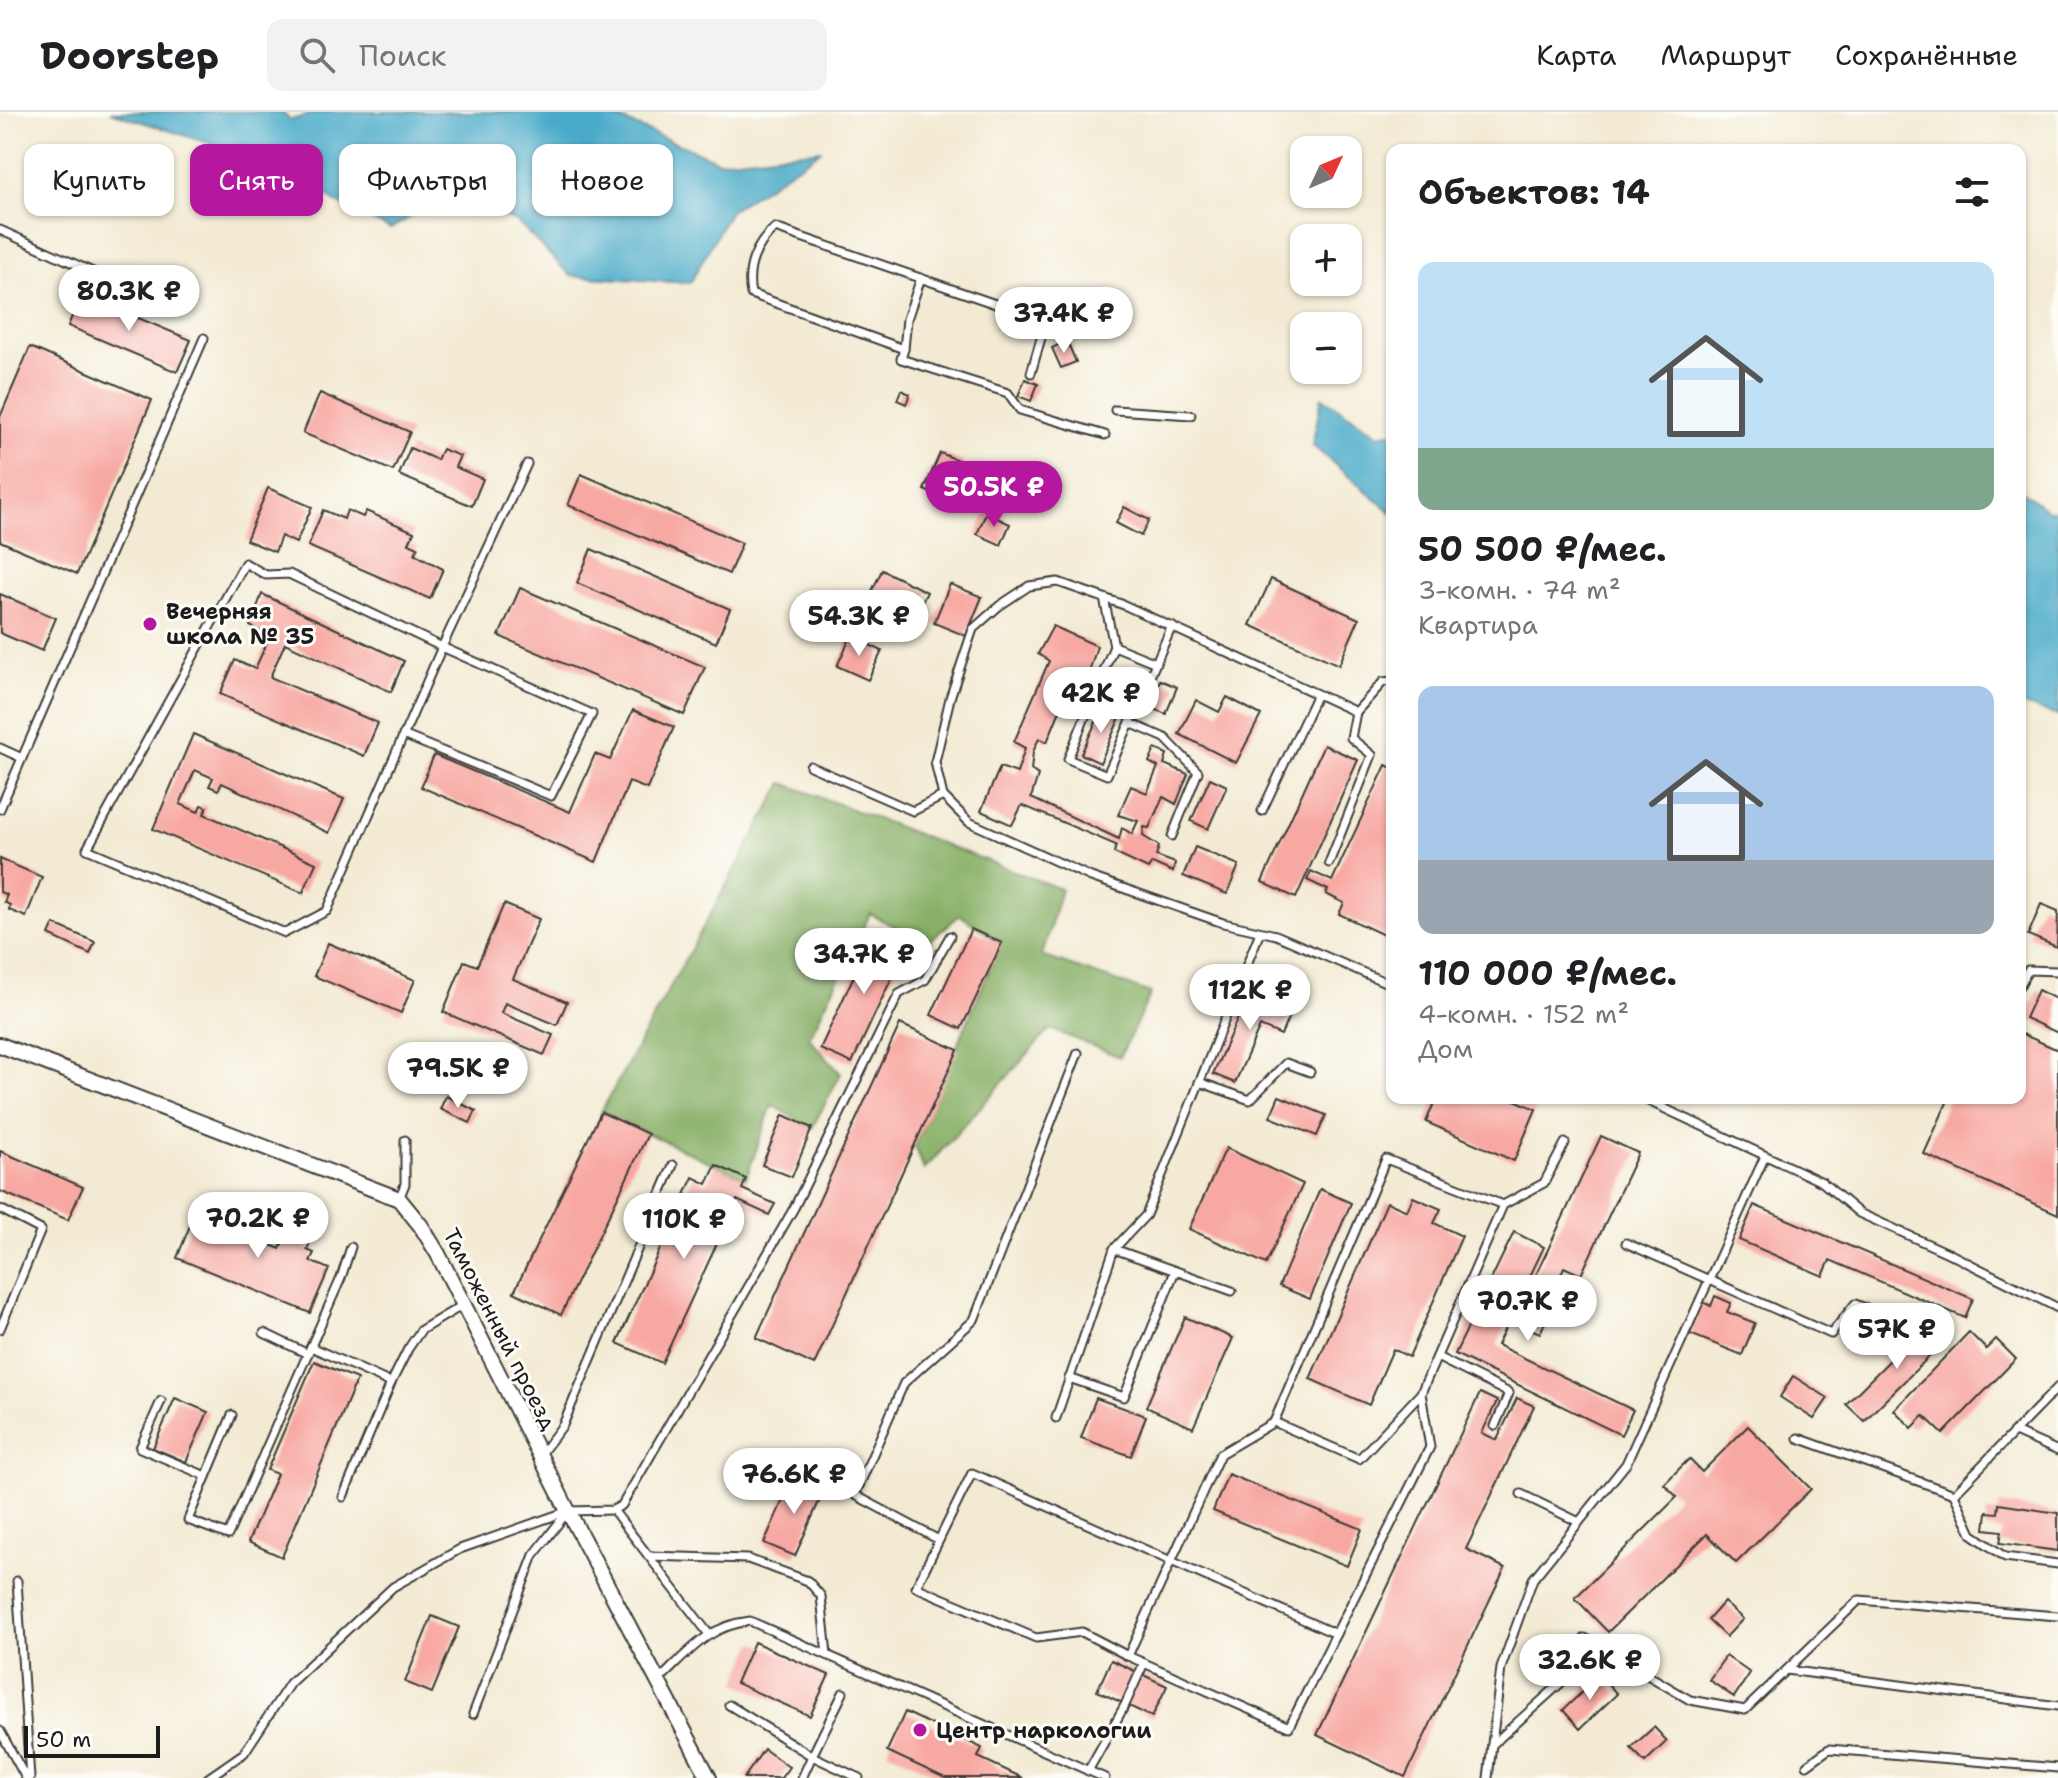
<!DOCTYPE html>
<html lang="ru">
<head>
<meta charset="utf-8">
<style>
	body { margin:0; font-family:"Shantell Sans",sans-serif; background:#f2f2f2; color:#202124; height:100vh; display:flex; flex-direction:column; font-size:30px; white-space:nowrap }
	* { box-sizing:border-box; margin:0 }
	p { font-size:26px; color:#757577 }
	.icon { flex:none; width:44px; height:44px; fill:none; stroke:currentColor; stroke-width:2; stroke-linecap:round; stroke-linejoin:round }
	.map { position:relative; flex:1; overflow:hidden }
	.sheet { position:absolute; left:1386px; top:32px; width:640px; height:960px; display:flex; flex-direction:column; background:#fff; border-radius:16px; box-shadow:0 2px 6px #0004 }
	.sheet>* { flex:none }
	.hud { position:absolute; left:24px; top:32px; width:760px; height:72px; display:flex; gap:16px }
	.needle { width:52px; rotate:46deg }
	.buttons { position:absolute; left:1290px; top:24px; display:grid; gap:16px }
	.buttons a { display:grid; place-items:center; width:72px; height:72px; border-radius:16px; background:#fff; box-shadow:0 2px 6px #0004; font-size:40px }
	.scale { position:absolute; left:24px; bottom:20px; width:136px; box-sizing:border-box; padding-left:8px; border:4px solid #1c1c1c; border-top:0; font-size:22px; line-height:28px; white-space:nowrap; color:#1c1c1c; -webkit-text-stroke:6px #fdfcf7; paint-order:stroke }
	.price { position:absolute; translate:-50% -68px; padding:0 18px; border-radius:28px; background:#fff; color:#222; font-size:26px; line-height:52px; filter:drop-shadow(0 2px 4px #0008) }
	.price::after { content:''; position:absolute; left:50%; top:48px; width:24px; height:18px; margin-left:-12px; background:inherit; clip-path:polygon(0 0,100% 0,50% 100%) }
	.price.selected { background:#b5179e; color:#fff }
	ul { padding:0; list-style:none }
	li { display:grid; align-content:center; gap:16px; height:424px; padding:0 32px }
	li span { display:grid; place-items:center; height:248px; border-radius:16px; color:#555 }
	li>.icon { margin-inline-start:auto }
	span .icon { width:144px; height:144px; fill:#fffc; stroke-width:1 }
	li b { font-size:34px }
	h2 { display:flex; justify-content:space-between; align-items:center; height:96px; padding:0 32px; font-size:34px }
	.pill { padding:0 28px; border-radius:16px; background:#fff; box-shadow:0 2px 6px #0004; font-size:28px; line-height:72px }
	.pill.selected { background:#b5179e; color:#fff }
	header { display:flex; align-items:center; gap:48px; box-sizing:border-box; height:112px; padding:0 40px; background:#fff; border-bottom:2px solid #e0e0e0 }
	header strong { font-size:38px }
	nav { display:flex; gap:44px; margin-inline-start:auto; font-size:28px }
	.search { width:560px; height:72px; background:#f2f2f2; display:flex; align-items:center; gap:20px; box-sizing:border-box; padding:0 28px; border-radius:16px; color:#757577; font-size:30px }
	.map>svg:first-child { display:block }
</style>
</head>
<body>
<header>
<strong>Doorstep</strong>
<div class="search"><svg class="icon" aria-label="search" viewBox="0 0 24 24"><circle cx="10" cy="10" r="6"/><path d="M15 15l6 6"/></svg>Поиск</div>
<nav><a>Карта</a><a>Маршрут</a><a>Сохранённые</a></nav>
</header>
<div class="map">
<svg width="2058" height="1666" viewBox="0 0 2058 1666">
	<rect width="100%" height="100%" fill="#fdfcf7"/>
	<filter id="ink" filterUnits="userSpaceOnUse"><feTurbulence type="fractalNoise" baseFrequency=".0125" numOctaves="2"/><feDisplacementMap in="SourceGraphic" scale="16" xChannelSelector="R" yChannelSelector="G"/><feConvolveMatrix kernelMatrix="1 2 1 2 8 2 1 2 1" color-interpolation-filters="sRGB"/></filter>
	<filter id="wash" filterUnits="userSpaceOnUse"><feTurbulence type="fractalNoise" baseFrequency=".006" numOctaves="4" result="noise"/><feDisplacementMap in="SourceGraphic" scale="32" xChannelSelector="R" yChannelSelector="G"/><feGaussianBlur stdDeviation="1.8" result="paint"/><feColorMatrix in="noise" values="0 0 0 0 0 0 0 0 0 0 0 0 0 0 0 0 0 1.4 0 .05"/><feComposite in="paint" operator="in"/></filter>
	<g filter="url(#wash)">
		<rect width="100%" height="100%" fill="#f3ead3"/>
		<path fill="#86af65" stroke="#516640" stroke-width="2" d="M783 671 1061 777 1042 844 1151 881 1120 945 1050 917 924 1058 915 1033 1001 831 960 803 927 831 870 802 809 926 841 962 812 1016 772 993 746 1067 601 1000Z"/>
		<g fill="#4aaac9" stroke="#336372" stroke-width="2">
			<path d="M110 0H281L291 8 319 0H603L718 49 822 38 730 99 690 171 571 164 517 110 447 84 390 117 335 90 302 60Z"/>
			<path d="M1322 285 1379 323 1392 320V401L1312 333Z"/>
			<path d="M2020 378 2047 398 2058 399V604L2020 592Z"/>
		</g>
		<g id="blocks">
			<g fill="#f8a8a2">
				<path d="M81 182 191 228 177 260 68 214Z"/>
				<path d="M1067 229 1076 250 1061 256 1052 236Z"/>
				<path d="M30 235 152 288 77 462 0 429V305Z"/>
				<path d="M1025 267 1038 272 1031 289 1018 284Z"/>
				<path d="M901 278 910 282 906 292 897 288Z"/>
				<path d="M320 281 410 320 393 359 303 321Z"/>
				<path d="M410 336 437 348 442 337 460 344 455 355 483 367 472 394 399 363Z"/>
				<path d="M940 341 963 350 947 388 924 378Z"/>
				<path d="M581 362 742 431 729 462 568 393Z"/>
				<path d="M268 376 312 395 296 431 281 424 275 440 246 428Z"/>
				<path d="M1124 395 1149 408 1141 424 1116 411Z"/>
				<path d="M323 398 344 407 347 398 363 405 366 399 414 420 409 431 418 435 415 442 443 457 430 487 308 434Z"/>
				<path d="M986 401 1010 412 1001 433 977 422Z"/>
				<path d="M591 437 730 497 716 531 577 471Z"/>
				<path d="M882 458 927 480 903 528 859 506Z"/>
				<path d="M1271 467 1359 507 1339 553 1250 513Z"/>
				<path d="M950 472 982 485 966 524 934 511Z"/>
				<path d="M520 476 705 555 684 603 499 524Z"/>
				<path d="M0 482 56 506 42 539 0 521Z"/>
				<path d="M262 482 404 549 391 580 285 531 270 565 378 611 364 644 220 582 235 548 255 557 270 524 250 514Z"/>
				<path d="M1053 514 1097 534 1087 567 1075 562 1047 630 1039 626 1033 640 1031 658 1038 663 1031 686 1119 727 1122 716 1132 722 1138 709 1118 703 1131 674 1147 681 1158 655 1149 650 1155 637 1167 642 1164 652 1188 662 1176 692 1163 685 1149 716 1144 715 1143 724 1159 734 1156 744 1175 751 1173 760 1152 751 1148 757 1114 741 1116 733 1022 693 1012 713 981 699 1000 655 1017 661 1025 636 1014 630 1049 549 1038 542Z"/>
				<path d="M851 524 882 539 868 568 837 554Z"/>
				<path d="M1160 568 1177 575 1166 602 1149 595Z"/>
				<path d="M1227 585 1261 603 1236 651 1179 622 1196 588 1219 600Z"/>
				<path d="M1103 595 1121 603 1100 651 1081 642Z"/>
				<path d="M633 598 674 615 647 677 629 670 596 750 421 675 434 643 570 700 595 642 610 648Z"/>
				<path d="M193 622 344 687 329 721 222 671 218 678 209 674 213 666 195 658 180 692 198 700 201 693 207 695 204 702 316 751 303 781 153 717Z"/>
				<path d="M1324 633 1358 648 1296 786 1262 770Z"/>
				<path d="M1386 653 1392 656V827L1339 802 1344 791 1326 782 1328 778 1307 768 1311 759 1332 769Z"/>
				<path d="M1210 666 1227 674 1208 717 1191 709Z"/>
				<path d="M1195 735 1239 753 1227 782 1183 764Z"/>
				<path d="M0 747 42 765 26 805 9 798 10 793 4 790 7 783 0 780Z"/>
				<path d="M504 792 539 807 513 867 567 890 557 913 505 891 501 901 553 923 544 943 443 900 464 849 477 854Z"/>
				<path d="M2041 792 2058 799 2057 835 2028 823Z"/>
				<path d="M54 812 95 830 90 842 49 823Z"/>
				<path d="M876 816 908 831 852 951 820 937Z"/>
				<path d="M971 817 1002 831 961 917 931 903Z"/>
				<path d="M328 831 415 868 401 901 314 864Z"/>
				<path d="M1250 878 1292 897 1281 923 1260 914 1235 971 1213 962Z"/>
				<path d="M2038 878 2058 888V921L2025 906Z"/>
				<path d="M900 912 958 938 814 1253 756 1226Z"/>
				<path d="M2020 921 2058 938V1102L1924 1042 1949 986H2020Z"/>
				<path d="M446 984 476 999 470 1011 440 997Z"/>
				<path d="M1279 984 1326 1003 1317 1024 1270 1005Z"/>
				<path d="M1436 986H1510L1536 997 1514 1049 1426 1010Z"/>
				<path d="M601 1000 648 1022 561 1203 514 1180Z"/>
				<path d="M783 1003 812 1016 792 1065 762 1053Z"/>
				<path d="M1601 1024 1638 1041 1581 1163 1564 1155 1557 1171 1563 1173 1540 1221 1514 1210Z"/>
				<path d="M1226 1036 1303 1072 1266 1152 1189 1117Z"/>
				<path d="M0 1039 83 1075 68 1108 0 1079Z"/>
				<path d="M716 1053 746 1067 742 1077 775 1092 769 1103 737 1088 662 1251 617 1231 693 1065 707 1072Z"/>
				<path d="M1320 1077 1351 1091 1310 1187 1279 1174Z"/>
				<path d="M1413 1085 1441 1097 1434 1111 1462 1124 1409 1245 1393 1237 1369 1293 1310 1267 1387 1090 1407 1099Z"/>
				<path d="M1754 1093 1973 1187 1965 1206 1830 1148 1823 1164 1739 1128Z"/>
				<path d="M195 1101 280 1137 294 1103 317 1113 307 1138 314 1141 310 1149 329 1157 310 1201 177 1146Z"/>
				<path d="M1514 1120 1544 1135 1497 1233 1633 1298 1621 1323 1455 1242Z"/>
				<path d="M1715 1184 1731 1191 1727 1200 1755 1211 1742 1243 1690 1222 1703 1190 1711 1194Z"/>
				<path d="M1185 1205 1233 1226 1193 1316 1146 1295Z"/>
				<path d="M1929 1209 1947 1227 1864 1309 1846 1292Z"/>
				<path d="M1969 1220 1986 1237 1996 1227 2016 1247 1943 1322 1924 1304 1912 1316 1894 1298Z"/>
				<path d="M314 1249 357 1267 282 1445 248 1430 277 1362 267 1358Z"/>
				<path d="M1793 1264 1828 1286 1814 1307 1780 1285Z"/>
				<path d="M1480 1281 1497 1289 1482 1321 1497 1328 1517 1286 1534 1294 1466 1437 1505 1456 1405 1665 1317 1623Z"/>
				<path d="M175 1286 208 1300 186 1350 153 1336Z"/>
				<path d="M1096 1286 1146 1304 1131 1344 1081 1326Z"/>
				<path d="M1748 1314 1811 1377 1736 1451 1707 1422 1608 1520 1575 1486 1677 1385 1664 1372 1689 1347 1702 1360Z"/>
				<path d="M1228 1362 1362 1417 1347 1454 1213 1399Z"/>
				<path d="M794 1363 825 1376 795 1444 764 1431Z"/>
				<path d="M1999 1392 2058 1401V1439L2000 1431 2002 1419 1985 1417 1987 1400 1998 1401Z"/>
				<path d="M1724 1490 1743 1507 1726 1525 1708 1508Z"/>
				<path d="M432 1504 459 1515 432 1581 405 1570Z"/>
				<path d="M754 1530 829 1563 810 1604 736 1571Z"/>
				<path d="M1726 1544 1750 1561 1734 1585 1709 1568Z"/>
				<path d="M1111 1548 1167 1574 1152 1605 1097 1579Z"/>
				<path d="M1600 1563 1617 1582 1580 1617 1563 1598Z"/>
				<path d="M905 1600 982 1636 978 1645 1023 1666H945L887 1639Z"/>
				<path d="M1654 1615 1667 1629 1645 1650 1631 1636Z"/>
				<path d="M764 1637 789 1655 781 1666H744Z"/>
			</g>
		</g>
	</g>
	<g filter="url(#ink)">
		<use href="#blocks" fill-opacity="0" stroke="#3c3b37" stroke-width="2"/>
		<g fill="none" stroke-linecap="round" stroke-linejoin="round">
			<g stroke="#3c3b37" stroke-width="11">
				<g id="service">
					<path d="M0 118 159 190"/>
					<path d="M921 166 907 207 904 237 751 182C746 157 755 133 775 116L1036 206 1043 219 1031 261"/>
					<path d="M904 237 901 247 1008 281 1020 298 1105 323"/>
					<path d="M1115 298 1191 303"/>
					<path d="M1104 486 1114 534 1068 647 1107 663 1172 514"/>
					<path d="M1114 534 1156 551"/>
					<path d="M1392 569 1383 570 1356 600 1124 493 1058 470 1029 474 999 494 973 517 950 586 935 650 943 684 969 710 1091 765 1223 811 1276 823 1392 873"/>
					<path d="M1130 611 1165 626 1198 660 1172 724"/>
					<path d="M403 623 551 684 592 602 442 535 327 799 285 821 87 737 245 451 266 463 289 462 442 535 527 352"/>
					<path d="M0 636 22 646"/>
					<path d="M810 654 913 699 943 684"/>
					<path d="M0 697 204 226"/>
					<path d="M1262 699 1317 582"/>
					<path d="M1329 751 1372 643 1351 626 1356 600"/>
					<path d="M2020 873 2028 858 2058 859"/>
					<path d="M1199 970 1250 988 1286 951 1310 960"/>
					<path d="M1642 986 1822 1070 1859 1101 1948 1141 2058 1196"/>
					<path d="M399 1087 405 1072V1028"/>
					<path d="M0 1097 41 1118 0 1217"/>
					<path d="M1626 1131 1831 1222 1855 1192 1905 1211"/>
					<path d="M1114 1137 1232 1179"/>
					<path d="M264 1221 308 1242"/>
					<path d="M311 1235 391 1271 408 1237 421 1218 463 1193"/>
					<path d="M1437 1245 1509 1281 1495 1314"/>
					<path d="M1069 1266 1124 1285 1175 1159"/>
					<path d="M161 1289 140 1336 206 1364"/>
					<path d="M232 1303 188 1408 228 1423 341 1166 351 1135"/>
					<path d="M1056 1306 1114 1137 1146 1103 1260 820"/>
					<path d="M1274 1310 1359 1347 1421 1281"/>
					<path d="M2015 1320 2058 1339"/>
					<path d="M1798 1326 1954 1382 2058 1275"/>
					<path d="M540 1343 563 1313 673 1053"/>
					<path d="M1521 1382 1579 1410"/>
					<path d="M1954 1382 1972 1422 2005 1445 2058 1452"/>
					<path d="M343 1385 391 1271"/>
					<path d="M613 1398 708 1521"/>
					<path d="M939 1428 855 1383 904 1271 974 1208 1078 941"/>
					<path d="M648 1444 748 1447 808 1469 821 1484 827 1543"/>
					<path d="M17 1469 30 1666"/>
					<path d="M1128 1544 1082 1520 1036 1526 916 1475 972 1361 1336 1522"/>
					<path d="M1144 1551 1128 1544 1220 1342 1274 1310 1386 1047 1503 1093"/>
					<path d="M1787 1558 2058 1594"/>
					<path d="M659 1568C689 1540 707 1514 750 1509L1105 1666"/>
					<path d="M843 1581 812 1644 859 1666"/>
					<path d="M729 1593 812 1644 802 1666"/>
					<path d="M473 1602 534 1443 568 1399"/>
					<path d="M0 1619 26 1666"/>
					<path d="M1492 1633 1562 1570 1585 1526 1690 1588 1745 1598 1859 1488 2058 1504"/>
					<path d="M1807 1653 1829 1637 2058 1656"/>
					<path d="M1088 1659 1125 1593 1144 1551 1289 1615 1430 1335 1421 1281 1503 1093 1544 1071 1565 1031"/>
					<path d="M208 1666 244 1641 290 1571 393 1475 460 1437 568 1399 613 1398 622 1393 794 1096 899 882 925 868 950 824"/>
					<path d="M1488 1666 1501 1556 1533 1467 1626 1352 1765 1044"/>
				</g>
			</g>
			<g stroke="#3c3b37" stroke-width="18">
				<path id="minor" d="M0 933 399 1087 421 1114 438 1142 568 1399 709 1666"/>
			</g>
			<use href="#service" stroke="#fff" stroke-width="7"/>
			<use href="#minor" stroke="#fff" stroke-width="14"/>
		</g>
	</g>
	<g fill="#b5179e" stroke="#fdfcf7" stroke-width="3">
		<circle cx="150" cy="512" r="8"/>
		<circle cx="920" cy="1618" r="8"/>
	</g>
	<g text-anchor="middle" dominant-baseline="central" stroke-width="6" stroke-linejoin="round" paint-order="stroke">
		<g font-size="22" font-weight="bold" fill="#1c1c1c" stroke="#fdfcf7" text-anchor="start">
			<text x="166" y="499">Вечерняя<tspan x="166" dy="25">школа № 35</tspan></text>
			<text x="936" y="1618">Центр наркологии</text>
		</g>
		<g font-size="22" fill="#1c1c1c" stroke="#fdfcf7">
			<text transform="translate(500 1217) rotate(63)">Таможенный проезд</text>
		</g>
	</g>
</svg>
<div class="buttons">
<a><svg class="needle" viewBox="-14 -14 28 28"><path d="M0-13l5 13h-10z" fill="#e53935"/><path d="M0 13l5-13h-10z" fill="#757577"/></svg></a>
<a>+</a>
<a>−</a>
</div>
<div class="scale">50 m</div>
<b class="price" style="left:129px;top:221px">80.3K ₽</b>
<b class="price" style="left:1064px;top:243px">37.4K ₽</b>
<b class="price selected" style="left:994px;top:417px">50.5K ₽</b>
<b class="price" style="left:859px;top:546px">54.3K ₽</b>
<b class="price" style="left:1101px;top:623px">42K ₽</b>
<b class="price" style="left:864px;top:884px">34.7K ₽</b>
<b class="price" style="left:1250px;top:920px">112K ₽</b>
<b class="price" style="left:458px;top:998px">79.5K ₽</b>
<b class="price" style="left:258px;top:1148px">70.2K ₽</b>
<b class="price" style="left:684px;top:1149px">110K ₽</b>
<b class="price" style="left:1528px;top:1231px">70.7K ₽</b>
<b class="price" style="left:1897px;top:1259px">57K ₽</b>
<b class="price" style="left:794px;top:1404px">76.6K ₽</b>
<b class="price" style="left:1590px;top:1590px">32.6K ₽</b>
<div class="hud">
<a class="pill">Купить</a>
<a class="pill selected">Снять</a>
<a class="pill">Фильтры</a>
<a class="pill">Новое</a>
</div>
<section class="sheet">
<h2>Объектов: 14<svg class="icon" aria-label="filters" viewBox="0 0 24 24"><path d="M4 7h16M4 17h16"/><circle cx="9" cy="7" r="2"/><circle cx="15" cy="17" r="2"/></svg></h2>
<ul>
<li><span style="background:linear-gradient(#bfe0f5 75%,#7fa58c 0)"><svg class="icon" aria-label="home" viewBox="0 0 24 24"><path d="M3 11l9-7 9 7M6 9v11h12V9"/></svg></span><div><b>50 500 ₽/мес.</b><p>3-комн. · 74 m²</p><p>Квартира</p></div></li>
<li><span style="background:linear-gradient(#a9c7e8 70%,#9aa5b1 0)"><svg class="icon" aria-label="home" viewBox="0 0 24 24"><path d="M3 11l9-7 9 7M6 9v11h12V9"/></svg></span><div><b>110 000 ₽/мес.</b><p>4-комн. · 152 m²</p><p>Дом</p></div></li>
</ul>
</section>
</div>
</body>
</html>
